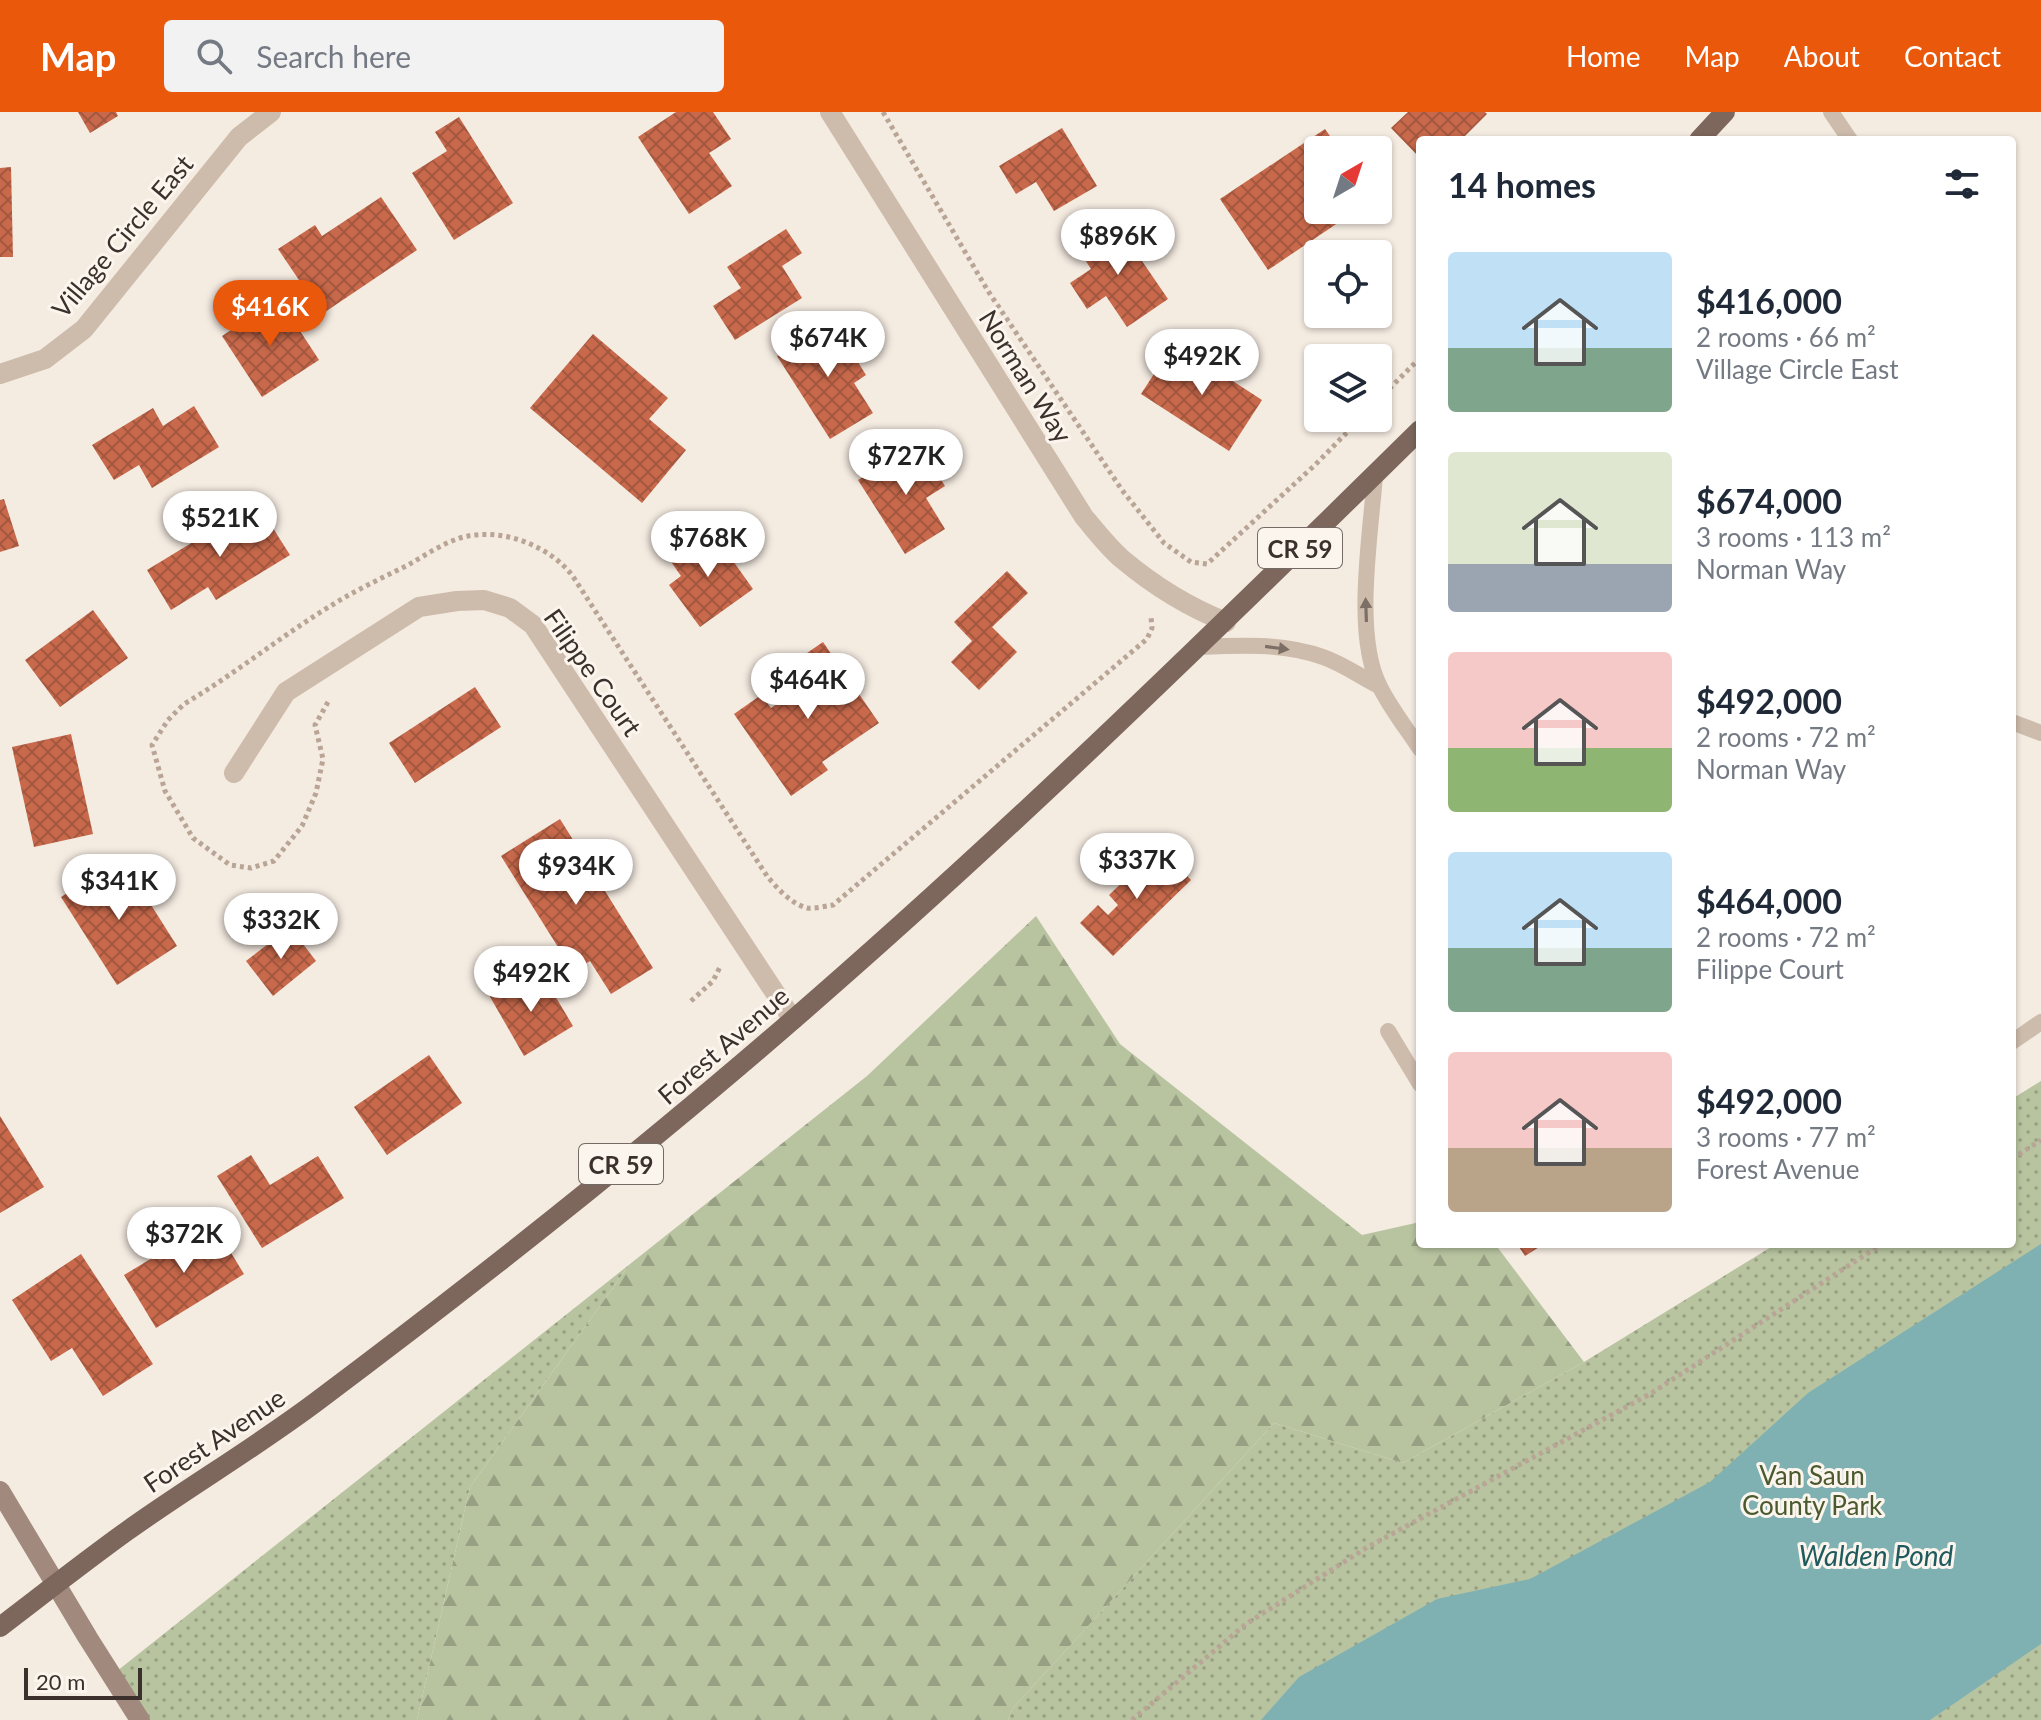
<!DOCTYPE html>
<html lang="en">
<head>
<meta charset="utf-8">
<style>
	body { margin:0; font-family:Lato,sans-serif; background:#f2f2f3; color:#1f2937; height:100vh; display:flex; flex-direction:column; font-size:30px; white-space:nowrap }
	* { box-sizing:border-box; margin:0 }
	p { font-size:26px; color:#747a83 }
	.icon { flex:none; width:44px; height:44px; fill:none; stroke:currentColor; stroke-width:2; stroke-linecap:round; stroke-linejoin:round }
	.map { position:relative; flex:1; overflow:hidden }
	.details { position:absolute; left:1416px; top:24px; width:600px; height:1112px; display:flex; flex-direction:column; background:#fff; border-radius:8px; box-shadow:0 2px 6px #0004 }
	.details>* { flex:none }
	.needle { width:52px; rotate:39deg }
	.controls { position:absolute; left:1304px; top:24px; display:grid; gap:16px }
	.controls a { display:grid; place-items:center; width:88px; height:88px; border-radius:8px; background:#fff; box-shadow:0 2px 6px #0004; font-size:40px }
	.scale { position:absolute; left:24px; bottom:20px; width:118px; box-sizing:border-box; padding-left:8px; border:4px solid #3b302b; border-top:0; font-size:22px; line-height:28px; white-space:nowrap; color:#3b302b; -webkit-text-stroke:6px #fbf5ee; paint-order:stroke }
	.price { position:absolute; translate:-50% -68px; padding:0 18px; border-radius:28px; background:#fff; color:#222; font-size:26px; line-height:52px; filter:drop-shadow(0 2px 4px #0008) }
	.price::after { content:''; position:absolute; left:50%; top:48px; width:24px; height:18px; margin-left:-12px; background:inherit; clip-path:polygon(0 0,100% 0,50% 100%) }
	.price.active { background:#ea580c; color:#fff }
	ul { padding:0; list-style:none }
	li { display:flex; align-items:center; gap:24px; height:200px; padding:0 32px }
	li span { display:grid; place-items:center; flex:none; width:224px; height:160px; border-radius:8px; color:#555 }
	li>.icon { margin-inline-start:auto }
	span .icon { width:96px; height:96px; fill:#fffc; stroke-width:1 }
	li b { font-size:34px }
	h2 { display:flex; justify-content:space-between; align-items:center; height:96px; padding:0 32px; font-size:34px }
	header { display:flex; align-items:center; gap:48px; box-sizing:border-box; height:112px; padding:0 40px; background:#ea580c; color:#fff }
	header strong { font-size:38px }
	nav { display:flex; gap:44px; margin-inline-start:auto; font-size:28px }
	.search { width:560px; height:72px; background:#f2f2f3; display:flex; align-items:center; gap:20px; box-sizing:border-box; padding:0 28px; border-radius:8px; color:#747a83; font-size:30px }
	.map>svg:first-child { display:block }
</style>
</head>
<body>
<header>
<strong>Map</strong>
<div class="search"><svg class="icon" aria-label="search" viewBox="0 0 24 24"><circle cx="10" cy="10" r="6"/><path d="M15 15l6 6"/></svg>Search here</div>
<nav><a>Home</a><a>Map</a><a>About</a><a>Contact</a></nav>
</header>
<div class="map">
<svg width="2041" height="1608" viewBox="0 0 2041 1608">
	<defs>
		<pattern id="grass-dots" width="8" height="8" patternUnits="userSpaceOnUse" patternTransform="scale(2)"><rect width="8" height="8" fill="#b8c4a0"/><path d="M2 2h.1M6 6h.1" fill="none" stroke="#97a083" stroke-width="1.8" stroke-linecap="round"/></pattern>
		<pattern id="forest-firs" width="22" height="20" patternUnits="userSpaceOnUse" patternTransform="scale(2)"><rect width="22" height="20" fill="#b8c4a0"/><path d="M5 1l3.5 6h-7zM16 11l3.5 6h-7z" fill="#97a083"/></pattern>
		<pattern id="building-cross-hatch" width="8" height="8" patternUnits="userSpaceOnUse" patternTransform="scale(2)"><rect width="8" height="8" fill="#c8694b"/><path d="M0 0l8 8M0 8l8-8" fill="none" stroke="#a4573f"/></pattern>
	</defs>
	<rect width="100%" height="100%" fill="#f4ebe1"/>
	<g fill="url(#grass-dots)">
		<path d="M2041 969V1608H1008L1013 1596 1274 1311 1403 1351 1584 1250 1776 1132H2012V987Z"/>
		<path d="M630 1152 470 1375 417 1608H140L112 1563Z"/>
	</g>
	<path fill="url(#forest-firs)" d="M1036 804 1120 932 1362 1123 1420 1110V1132H1495L1584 1250 1403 1351 1274 1311 1013 1596 1008 1608H417L470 1375 630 1152 867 964Z"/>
	<path fill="#7fb0b2" d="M2041 1132V1532L1930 1608H1261L1299 1565 1437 1487 1530 1467 1710 1370 1808 1281Z"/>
	<g fill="url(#building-cross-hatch)">
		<path d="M78 0H116L118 4 90 21Z"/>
		<path d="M676 0H713L731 27 709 41 732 74 689 102 638 25Z"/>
		<path d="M1408 0H1485L1487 2 1461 28H1420V46L1391 16Z"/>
		<path d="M459 5 513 91 454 128 412 61 447 39 435 20Z"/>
		<path d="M1062 16 1097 74 1054 99 1036 70 1016 82 999 54Z"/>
		<path d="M1325 17 1340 38H1318V98H1357L1268 158 1220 87Z"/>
		<path d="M11 55 13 145H0V56Z"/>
		<path d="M381 85 417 138 322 202 278 137 315 113 322 124Z"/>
		<path d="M1116 111 1168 187 1127 215 1106 184 1087 197 1070 171 1091 157 1078 137Z"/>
		<path d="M786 117 802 141 782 154 802 186 735 228 713 194 741 176 727 155Z"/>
		<path d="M279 187 319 248 262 285 222 224Z"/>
		<path d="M833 210 866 263 854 271 873 301 830 327 777 244Z"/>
		<path d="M593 222 668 286 649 307 686 338 642 391 530 296Z"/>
		<path d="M1174 231 1262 288 1229 339 1141 282Z"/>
		<path d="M194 294 219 335 152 376 139 353 114 368 92 333 153 296 163 314Z"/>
		<path d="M918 331 945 374 926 386 945 417 905 442 858 368Z"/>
		<path d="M4 387 19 434 0 440V388Z"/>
		<path d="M257 391 290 443 216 488 208 475 171 498 147 458Z"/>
		<path d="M711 418 753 477 700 515 669 473 681 464 669 447Z"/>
		<path d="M1007 459 1028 481 992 515 1017 540 979 578 951 550 972 529 954 510Z"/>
		<path d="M93 498 128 546 60 595 25 548Z"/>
		<path d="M823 530 879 611 822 650 828 658 791 684 734 602 761 583 771 596 809 570 794 550Z"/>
		<path d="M475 575 501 615 415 671 389 631Z"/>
		<path d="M71 622 93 722 34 735 12 635Z"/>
		<path d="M560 707 653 856 611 882 590 849 573 859 501 744Z"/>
		<path d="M1159 735 1191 768 1113 844 1080 811 1098 793 1108 803 1118 793 1109 783Z"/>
		<path d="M122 747 177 834 117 873 61 785Z"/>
		<path d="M290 815 316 849 273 884 246 849Z"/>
		<path d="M545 867 573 914 524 944 489 883 514 868 522 881Z"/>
		<path d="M429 943 462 991 387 1043 354 995Z"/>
		<path d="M0 1004 44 1075 0 1101Z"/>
		<path d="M251 1043 270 1073 318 1044 344 1086 262 1136 217 1064Z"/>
		<path d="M212 1110 244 1162 156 1216 124 1163Z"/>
		<path d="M1517 1132H1544L1525 1144Z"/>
		<path d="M81 1142 153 1252 103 1284 72 1236 51 1249 12 1188Z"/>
	</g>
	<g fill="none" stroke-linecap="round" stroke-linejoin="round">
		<g stroke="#b9a596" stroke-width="5" stroke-dasharray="4 4" stroke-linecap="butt">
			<path d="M883 0 988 179 1122 378 1164 431 1191 450 1207 452 1315 353 1361 306"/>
			<path d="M1378 288 1420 246"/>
			<path d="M328 590 315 613 323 647 316 681 302 714 274 749 251 756 230 753 193 726 165 679 152 633 168 608 184 592C235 562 281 524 332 493 356 478 382 466 408 453 426 443 447 428 468 424 505 417 549 434 572 463L767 764C777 776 791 792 807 796 815 797 825 794 833 793L1147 527 1152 516 1151 505"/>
			<path d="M691 889 713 869 721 853"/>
			<path d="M2012 1047 2041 1028"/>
			<path d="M1132 1608 1246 1512 1366 1436 1650 1282 1882 1132"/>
		</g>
		<g stroke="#cdbbac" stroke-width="16">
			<path d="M1831 0 1850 28"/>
			<path d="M1375 363C1371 421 1353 523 1380 575 1391 597 1407 617 1420 637"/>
			<path d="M1199 535C1240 533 1284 531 1323 545 1343 552 1361 565 1379 574"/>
			<path d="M2012 610 2041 621"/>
			<path d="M1388 919 1420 972"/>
			<path d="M2012 930 2041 910"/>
		</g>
		<g stroke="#cdbbac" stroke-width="20">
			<path d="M830 0 1084 405C1096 419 1108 435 1122 447 1153 473 1188 495 1226 510"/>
			<path d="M0 262 45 247 84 217 239 25 271 0"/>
			<path d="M234 661 286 580 419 495 457 489 484 488 510 496 533 513 793 908"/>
		</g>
		<path stroke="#a18a7d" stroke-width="20" d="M0 1379 88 1526 140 1608"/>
		<g stroke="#7d675c" stroke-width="20">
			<path d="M1699 28 1725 0"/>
			<path d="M0 1515C42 1483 84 1450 127 1419 190 1374 258 1334 320 1287 436 1200 553 1109 665 1016 930 798 1176 558 1420 318"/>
		</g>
	</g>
	<defs><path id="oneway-solid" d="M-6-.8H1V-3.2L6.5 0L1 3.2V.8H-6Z" transform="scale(2)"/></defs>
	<g fill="#7d6f65">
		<use href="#oneway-solid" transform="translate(1366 498) rotate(-92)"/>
		<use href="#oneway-solid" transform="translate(1277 536) rotate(8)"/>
	</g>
	<g text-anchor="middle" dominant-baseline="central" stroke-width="6" stroke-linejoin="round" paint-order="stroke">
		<g fill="#fbf5ee" stroke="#756b66" stroke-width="2">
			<rect x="1258" y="416" width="84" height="40" rx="6"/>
			<rect x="579" y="1032" width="84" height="40" rx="6"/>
		</g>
		<g font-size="24" font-weight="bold" fill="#3b302b">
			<text x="1300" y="436">CR 59</text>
			<text x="621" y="1052">CR 59</text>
		</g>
		<g font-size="26" fill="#3b302b" stroke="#fbf5ee">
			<text transform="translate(122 124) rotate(-50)">Village Circle East</text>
			<text transform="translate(1026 264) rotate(58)">Norman Way</text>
			<text transform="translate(593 560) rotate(55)">Filippe Court</text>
			<text transform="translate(723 933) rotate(-41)">Forest Avenue</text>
			<text transform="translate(214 1328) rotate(-34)">Forest Avenue</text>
		</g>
		<g font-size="26" fill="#4a5a2e" stroke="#fbf5ee">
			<text x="1812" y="1363">Van Saun<tspan x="1812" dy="30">County Park</tspan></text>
		</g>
		<g font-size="28" font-style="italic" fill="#1f5a5e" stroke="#fbf5ee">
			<text x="1876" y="1443">Walden Pond</text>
		</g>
	</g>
</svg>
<div class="controls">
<a><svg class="needle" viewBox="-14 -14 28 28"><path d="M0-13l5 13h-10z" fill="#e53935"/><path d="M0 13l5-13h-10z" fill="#747a83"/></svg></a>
<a><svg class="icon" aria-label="locate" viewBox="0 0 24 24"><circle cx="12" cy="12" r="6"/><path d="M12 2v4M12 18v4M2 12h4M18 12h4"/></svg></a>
<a><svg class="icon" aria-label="layers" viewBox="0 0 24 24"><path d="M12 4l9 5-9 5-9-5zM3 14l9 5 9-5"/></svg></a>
</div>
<div class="scale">20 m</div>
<b class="price" style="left:1118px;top:165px">$896K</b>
<b class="price active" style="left:270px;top:236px">$416K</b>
<b class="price" style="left:828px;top:267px">$674K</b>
<b class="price" style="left:1202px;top:285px">$492K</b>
<b class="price" style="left:906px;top:385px">$727K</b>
<b class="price" style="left:220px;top:447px">$521K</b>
<b class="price" style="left:708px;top:467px">$768K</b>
<b class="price" style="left:808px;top:609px">$464K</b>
<b class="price" style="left:1137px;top:789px">$337K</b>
<b class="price" style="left:576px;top:795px">$934K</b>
<b class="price" style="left:119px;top:810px">$341K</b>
<b class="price" style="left:281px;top:849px">$332K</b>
<b class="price" style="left:531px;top:902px">$492K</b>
<b class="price" style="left:184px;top:1163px">$372K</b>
<section class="details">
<h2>14 homes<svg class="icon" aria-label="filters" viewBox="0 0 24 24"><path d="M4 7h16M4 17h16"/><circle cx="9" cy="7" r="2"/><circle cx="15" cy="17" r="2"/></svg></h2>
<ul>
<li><span style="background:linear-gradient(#bfe0f5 60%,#7fa58c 0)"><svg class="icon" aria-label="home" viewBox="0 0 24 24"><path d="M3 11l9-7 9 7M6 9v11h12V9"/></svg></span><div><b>$416,000</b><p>2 rooms · 66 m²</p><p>Village Circle East</p></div></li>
<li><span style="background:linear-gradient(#dfe7d0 70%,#9aa5b1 0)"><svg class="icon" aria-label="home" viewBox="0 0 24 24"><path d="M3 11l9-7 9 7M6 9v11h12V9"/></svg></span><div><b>$674,000</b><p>3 rooms · 113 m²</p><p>Norman Way</p></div></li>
<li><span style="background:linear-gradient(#f6c9c9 60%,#8fb573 0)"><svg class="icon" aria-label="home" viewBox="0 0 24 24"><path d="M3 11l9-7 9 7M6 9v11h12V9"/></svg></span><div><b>$492,000</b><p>2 rooms · 72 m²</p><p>Norman Way</p></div></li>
<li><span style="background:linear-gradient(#bfe0f5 60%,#7fa58c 0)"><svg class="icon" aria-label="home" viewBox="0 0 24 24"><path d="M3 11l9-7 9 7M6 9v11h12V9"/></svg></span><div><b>$464,000</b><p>2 rooms · 72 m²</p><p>Filippe Court</p></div></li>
<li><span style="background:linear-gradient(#f6c9c9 60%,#b9a48a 0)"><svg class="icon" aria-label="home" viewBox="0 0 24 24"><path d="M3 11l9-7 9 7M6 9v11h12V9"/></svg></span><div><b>$492,000</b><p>3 rooms · 77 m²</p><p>Forest Avenue</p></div></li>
</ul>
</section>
</div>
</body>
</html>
